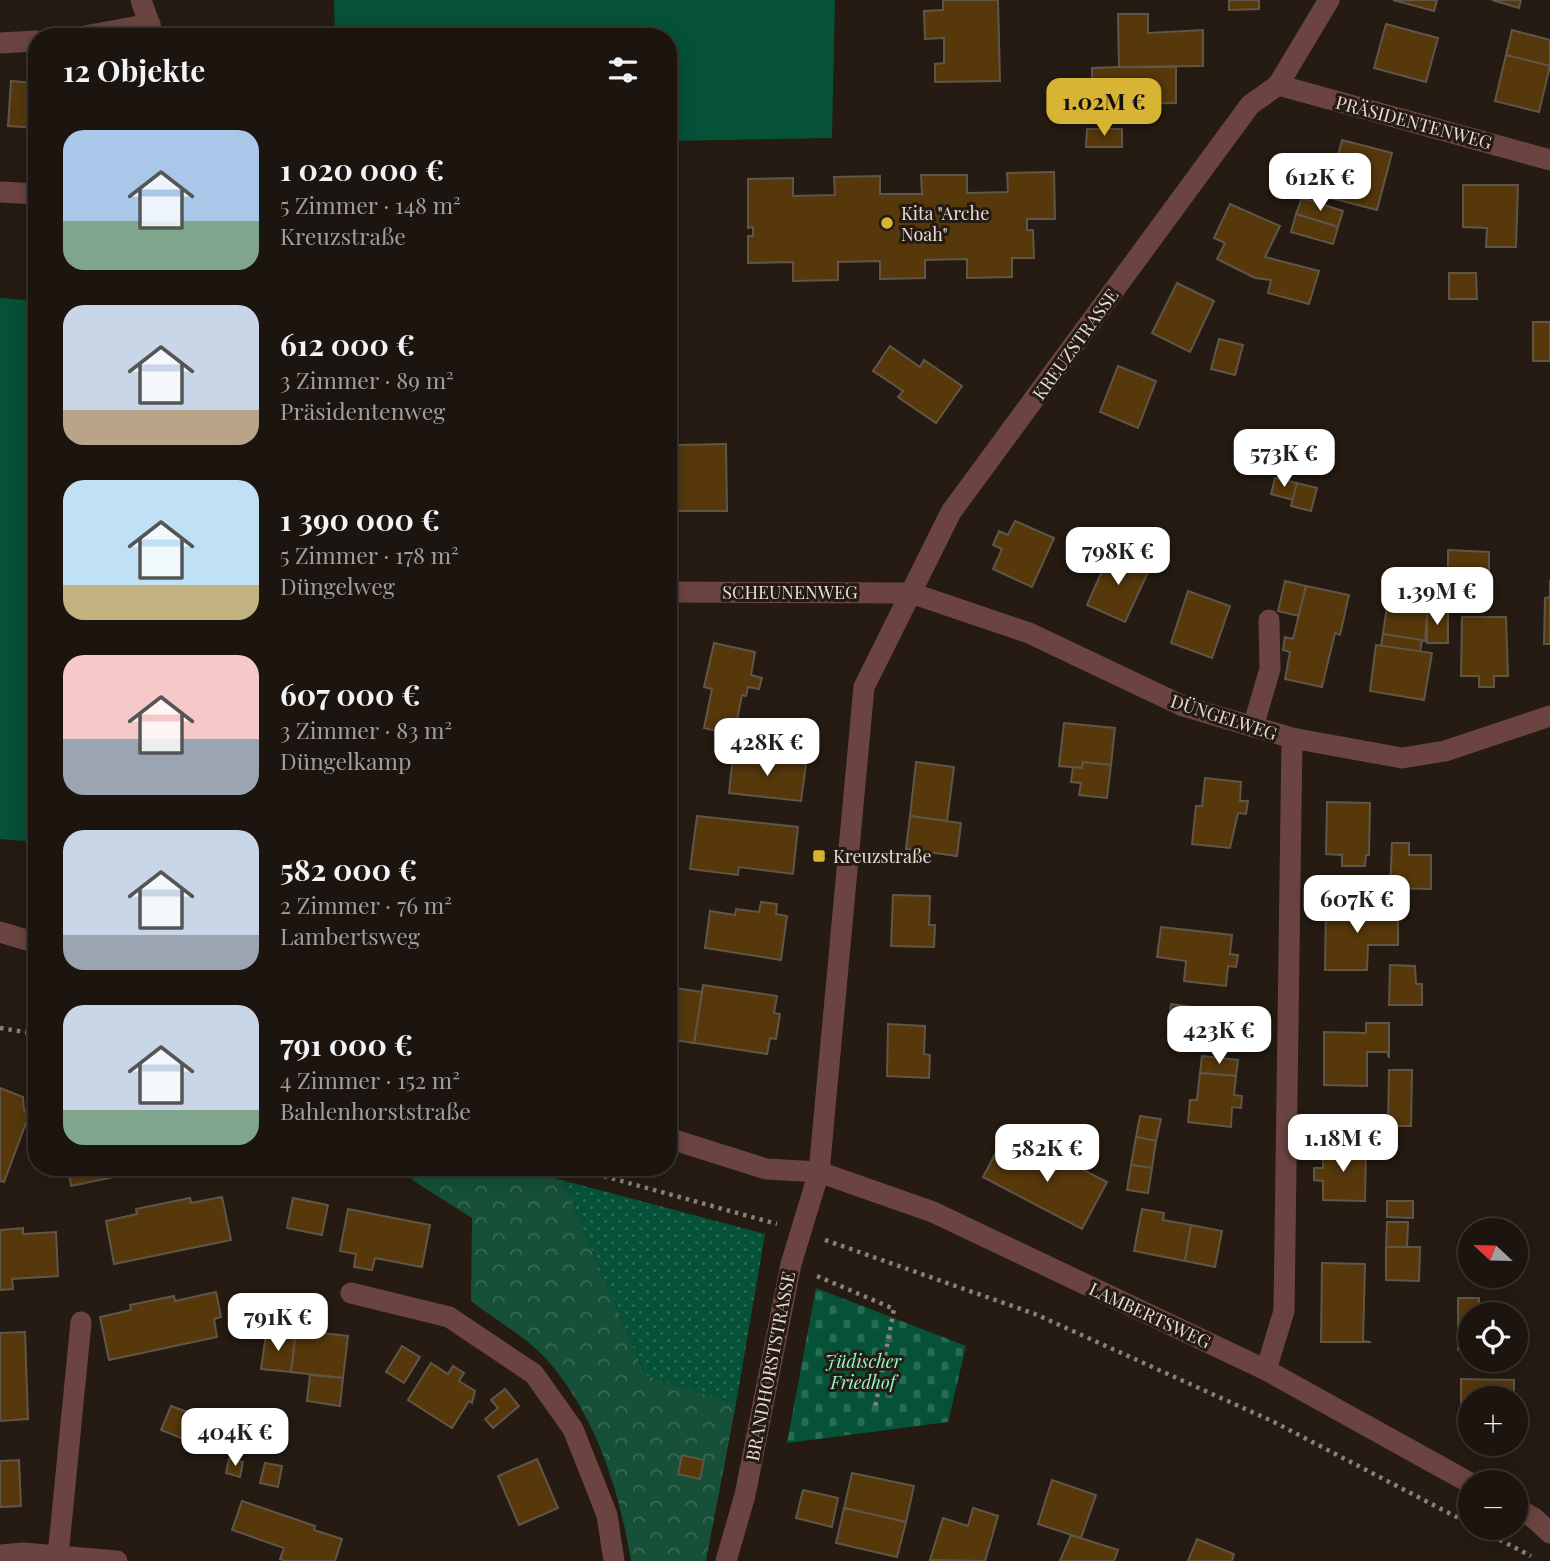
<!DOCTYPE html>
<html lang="de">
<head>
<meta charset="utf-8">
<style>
	body { margin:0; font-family:"Playfair Display",serif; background:#251d17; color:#f1f3f6; height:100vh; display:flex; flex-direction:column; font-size:26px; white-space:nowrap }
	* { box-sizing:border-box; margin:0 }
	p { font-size:23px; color:#a09e9e }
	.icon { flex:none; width:38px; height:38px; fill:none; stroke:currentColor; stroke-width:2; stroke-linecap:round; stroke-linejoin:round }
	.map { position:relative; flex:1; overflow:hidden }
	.details { position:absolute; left:28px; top:28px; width:649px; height:1148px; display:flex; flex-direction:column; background:#1c140e; border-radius:28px; box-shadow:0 4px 18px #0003,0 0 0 2px #3a332e }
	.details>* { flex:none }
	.needle { width:46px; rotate:292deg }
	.tools { position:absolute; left:1458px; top:1218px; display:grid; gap:14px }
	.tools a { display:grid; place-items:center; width:70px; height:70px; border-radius:50%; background:#1c140e; box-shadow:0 4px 18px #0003,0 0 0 2px #3a332e; font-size:35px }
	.price { position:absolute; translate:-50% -60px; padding:0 16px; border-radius:14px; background:#fff; color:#222; font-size:23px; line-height:46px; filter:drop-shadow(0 2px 4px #0008) }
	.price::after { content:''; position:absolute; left:50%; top:42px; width:21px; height:16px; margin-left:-10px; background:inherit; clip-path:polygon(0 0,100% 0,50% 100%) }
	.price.active { background:#d7b434; color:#111 }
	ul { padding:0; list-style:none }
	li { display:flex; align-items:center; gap:21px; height:175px; padding:0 35px }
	li span { display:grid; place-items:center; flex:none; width:196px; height:140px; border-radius:21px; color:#555 }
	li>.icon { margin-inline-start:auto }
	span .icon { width:84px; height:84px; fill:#fffc; stroke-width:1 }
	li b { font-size:30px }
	h2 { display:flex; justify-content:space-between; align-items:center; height:84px; padding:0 35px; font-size:30px }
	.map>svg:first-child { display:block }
</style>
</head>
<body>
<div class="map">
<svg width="1550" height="1561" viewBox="0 0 1550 1561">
	<defs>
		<pattern id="green-dots" width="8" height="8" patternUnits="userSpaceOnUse" patternTransform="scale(1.75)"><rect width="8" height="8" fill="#055238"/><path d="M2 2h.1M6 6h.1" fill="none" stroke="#296a54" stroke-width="1.8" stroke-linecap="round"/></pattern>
		<pattern id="forest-crowns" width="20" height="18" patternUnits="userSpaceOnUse" patternTransform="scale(1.75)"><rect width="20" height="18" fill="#165039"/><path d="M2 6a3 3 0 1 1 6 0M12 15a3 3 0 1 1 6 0" fill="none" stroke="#386955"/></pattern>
		<pattern id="cemetery-stones" width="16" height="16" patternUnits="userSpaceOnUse" patternTransform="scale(1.75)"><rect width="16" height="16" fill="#055238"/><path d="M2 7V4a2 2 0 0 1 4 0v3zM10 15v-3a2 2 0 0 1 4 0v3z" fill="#296a54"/></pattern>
	</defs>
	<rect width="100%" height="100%" fill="#251b12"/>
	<path fill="url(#green-dots)" d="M562 1180 765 1234 736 1404 645 1375Z"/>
	<path fill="url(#forest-crowns)" d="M414 1167H514L562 1180 645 1375 736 1404 706 1561H631C620 1492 595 1413 547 1360 527 1337 495 1320 471 1301L472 1218 412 1180Z"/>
	<path fill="url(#cemetery-stones)" d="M816 1288 966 1346 948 1422 787 1443Z"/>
	<g fill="#055238">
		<path d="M334 0H835L832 138 669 141 668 37H335Z"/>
		<path d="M0 298 37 301V842L0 839Z"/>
	</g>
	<g fill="#56380b" stroke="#5f5549" stroke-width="2">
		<path d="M943 0H998L1000 81 935 82V64L944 63V38L925 39 924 11 943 10Z"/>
		<path d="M1229 0H1259V9L1229 10Z"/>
		<path d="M1393 0H1437L1434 11Z"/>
		<path d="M1492 0H1521L1519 8Z"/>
		<path d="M1118 14H1148V33L1203 30V66L1119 67Z"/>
		<path d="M1386 24 1438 38 1426 82 1374 68Z"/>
		<path d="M1512 30 1550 40V66L1506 55Z"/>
		<path d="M1506 55 1550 66 1539 112 1495 101Z"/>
		<path d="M1119 67H1176V103L1129 104V93L1122 94V121H1092V68Z"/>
		<path d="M11 81 37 83V128L8 126Z"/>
		<path d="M1087 129H1122V147H1086Z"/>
		<path d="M1342 140 1392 153 1377 210 1327 197Z"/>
		<path d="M1054 172 1055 219H1027V230H1033L1034 258H1012V277L967 278V259L925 260V278L880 279V261L838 262V280L793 281V262L748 263V236H753V227L748 228V179L793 178V196L835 195 834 177 880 176V194H922L921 175H967V193L1008 192 1007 173Z"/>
		<path d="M1463 185H1518L1516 247H1486L1487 228 1463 227Z"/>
		<path d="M1302 198 1343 211 1338 227 1296 214Z"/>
		<path d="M1230 204 1280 226 1265 257 1319 271 1309 304 1268 293 1271 280 1255 278 1217 259 1225 243 1214 238Z"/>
		<path d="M1296 214 1338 227 1333 244 1291 232Z"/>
		<path d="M1449 273H1476L1477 299H1449Z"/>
		<path d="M1177 283 1214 301 1190 352 1152 333Z"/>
		<rect x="1533" y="322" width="17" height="39"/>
		<path d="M1219 339 1243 345 1235 375 1211 369Z"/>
		<path d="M890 346 920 367 924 360 962 386 936 423 898 397 903 391 873 371Z"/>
		<path d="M1118 366 1156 381 1138 428 1100 412Z"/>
		<path d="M726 444 727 511H678V445Z"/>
		<path d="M1275 478 1297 483 1293 500 1271 494Z"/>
		<path d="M1297 483 1317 488 1311 511 1291 506Z"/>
		<path d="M1015 521 1054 538 1032 587 993 569 1002 549 993 545 999 531 1008 535Z"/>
		<path d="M1148 529 1164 537 1149 570 1132 563Z"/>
		<path d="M1448 550 1489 552V587H1448Z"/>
		<path d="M1110 553 1149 570 1125 622 1087 605Z"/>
		<path d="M1550 580V644H1544L1545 598 1550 597Z"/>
		<path d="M1285 581 1306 586 1299 616 1278 611Z"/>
		<path d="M1390 585 1429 591 1425 641 1383 634Z"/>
		<path d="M1306 586 1349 595 1340 635 1335 633 1322 687 1285 679 1290 652 1283 650 1285 637 1293 639Z"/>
		<path d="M1188 591 1230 606 1212 658 1171 643Z"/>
		<rect x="1427" y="611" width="21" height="32"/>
		<path d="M1462 617H1506L1508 676H1494V687H1479V676H1461Z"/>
		<path d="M1383 634 1422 640 1420 652 1381 646Z"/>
		<path d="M714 643 755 652 751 675 762 678 759 689 748 687 746 696 742 695 734 735 704 728 712 689 704 687Z"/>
		<path d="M1376 645 1432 653 1424 700 1370 691Z"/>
		<path d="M668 651H672L669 694H668Z"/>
		<path d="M1064 723 1115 728 1111 765 1083 762 1082 768 1059 766Z"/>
		<path d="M733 755 806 764 801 801 729 793Z"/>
		<path d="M916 762 954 767 947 821 910 816Z"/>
		<path d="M1083 762 1111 765 1107 798 1079 795 1081 783 1071 782 1073 767 1082 768Z"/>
		<path d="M1205 778 1241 782 1240 801H1248L1246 814 1238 813 1230 848 1192 844 1196 806H1202Z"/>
		<path d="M1327 802 1370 803 1369 855H1366L1365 866H1342V855L1326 854Z"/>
		<path d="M697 816 798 827 793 874 739 867 738 875 690 869Z"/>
		<path d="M910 816 961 823 957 856 906 849Z"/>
		<path d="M1392 843H1409V855H1431V889L1390 888Z"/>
		<path d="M893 895 930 896 929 925H935L934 947 891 946Z"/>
		<path d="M761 902 777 904 776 914 787 916 781 960 705 948 710 911 735 915 736 909 759 912Z"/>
		<path d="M1326 906 1398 910V945H1368L1367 970H1325Z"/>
		<path d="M1161 927 1232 935 1230 954 1238 955 1236 967 1228 966 1226 986 1184 981 1186 961 1157 957Z"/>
		<path d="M1390 965 1415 966 1416 984H1422V1005H1389Z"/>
		<path d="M703 985 777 996 774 1013 780 1014 776 1039 770 1038 767 1054 694 1043Z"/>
		<path d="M668 987 702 992 694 1043 668 1039Z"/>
		<path d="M1171 1004 1223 1011 1221 1031 1169 1025Z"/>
		<path d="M1366 1023H1389V1058L1387 1052H1367V1086L1324 1085V1032L1366 1033Z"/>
		<path d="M888 1024 925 1026 924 1054 930 1055 929 1078 887 1076Z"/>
		<path d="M1202 1056 1238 1060 1236 1076 1200 1073Z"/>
		<path d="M1389 1070H1412L1411 1126H1388Z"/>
		<path d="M1200 1073 1236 1076 1234 1095 1242 1096 1241 1108 1232 1107 1231 1127 1188 1122 1190 1100H1197Z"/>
		<path d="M0 1088 23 1097 24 1110 30 1112 4 1182 0 1181Z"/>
		<path d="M1140 1116 1161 1119 1156 1141 1136 1137Z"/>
		<path d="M1136 1137 1156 1141 1152 1168 1131 1165Z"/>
		<path d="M1003 1139 1023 1150 1020 1156 1044 1168 1052 1154 1107 1182 1082 1229 983 1177Z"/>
		<path d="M1323 1147 1384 1149 1366 1150 1365 1201 1323 1200V1181L1314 1180V1168H1323Z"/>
		<path d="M1131 1165 1152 1168 1148 1193 1127 1190Z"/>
		<path d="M68 1167H161L71 1186Z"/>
		<path d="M222 1197 231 1240 114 1264 106 1221 137 1214 136 1209 190 1198 191 1203Z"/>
		<path d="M293 1198 328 1205 322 1235 287 1228Z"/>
		<path d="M1387 1201H1413V1218L1387 1217Z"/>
		<path d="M348 1209 430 1225 422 1267 375 1258 372 1270 354 1267 356 1254 340 1251Z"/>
		<path d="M1142 1209 1164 1213 1163 1220 1191 1225 1185 1261 1134 1251Z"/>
		<path d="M1387 1222H1408L1407 1247H1386Z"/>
		<path d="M1191 1225 1222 1231 1215 1267 1185 1261Z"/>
		<path d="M23 1228V1234L56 1232 58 1276 12 1279 13 1289 0 1290V1230Z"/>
		<path d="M1386 1247H1420L1419 1281 1386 1280Z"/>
		<path d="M1322 1263 1365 1264 1363 1341 1371 1342H1321Z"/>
		<path d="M216 1292 221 1317 214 1319 217 1337 109 1360 100 1317 131 1310 130 1305 174 1296 175 1301Z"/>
		<path d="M1458 1298H1479V1314H1470V1350H1458Z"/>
		<path d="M296 1330 348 1336 343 1378 291 1372Z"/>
		<path d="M25 1332 28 1419 0 1421V1333Z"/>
		<path d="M266 1334 295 1337 291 1372 261 1369Z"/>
		<path d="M402 1346 420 1357 404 1383 386 1372Z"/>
		<path d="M431 1363 448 1374 453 1366 464 1373 459 1381 475 1391 472 1403 469 1401 452 1428 408 1400Z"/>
		<path d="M310 1375 343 1378 340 1406 307 1401Z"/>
		<path d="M1461 1379 1514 1380V1398H1470V1422H1461Z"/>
		<path d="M505 1389 519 1406 493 1428 485 1419 498 1408 491 1400Z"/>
		<path d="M171 1406 196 1415 186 1440 161 1430Z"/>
		<path d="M682 1455 704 1460 700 1479 678 1474Z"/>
		<path d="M229 1459 243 1462 240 1477 226 1473Z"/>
		<path d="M537 1459 558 1508 519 1525 498 1476Z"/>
		<path d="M19 1460 21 1506 0 1507V1461Z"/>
		<path d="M265 1463 282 1466 278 1487 260 1483Z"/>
		<path d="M852 1473 914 1486 906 1522 844 1508Z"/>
		<path d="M1052 1480 1096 1495 1081 1538 1038 1524Z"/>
		<path d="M803 1490 838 1498 832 1527 796 1518Z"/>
		<path d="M242 1501 315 1526 314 1530 342 1539 335 1561H285L280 1559 284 1548 232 1530Z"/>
		<path d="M844 1508 906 1522 897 1557 836 1543Z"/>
		<path d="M973 1508 998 1516 985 1561 930 1560 943 1518 968 1526Z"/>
		<path d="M1071 1535 1118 1550 1114 1561H1060Z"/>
		<path d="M1197 1539 1234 1554 1232 1561H1188Z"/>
	</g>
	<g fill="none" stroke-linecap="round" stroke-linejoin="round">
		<g stroke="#898079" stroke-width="4.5" stroke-dasharray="3.5 5" stroke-linecap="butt">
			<path d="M0 1028 37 1034"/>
			<path d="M571 1167 777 1224"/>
			<path d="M825 1240 1035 1314 1272 1421 1470 1524"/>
			<path d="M817 1276 894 1309 875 1408"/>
			<path d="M1477 1528 1531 1556"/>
		</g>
		<g stroke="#6b4441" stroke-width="21">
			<path d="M141 0 154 37"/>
			<path d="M79 37 150 24"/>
			<path d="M0 43 37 41"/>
			<path d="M1278 85 1550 160"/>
			<path d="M0 192 37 194"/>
			<path d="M668 592 911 593 1029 633 1183 706 1292 738 1402 758 1445 751 1550 716"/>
			<path d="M1253 727 1270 669 1269 620"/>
			<path d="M0 932 37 943"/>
			<path d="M668 1138 766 1169 819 1172 933 1212 1266 1370 1470 1483"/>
			<path d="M351 1293 449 1317 534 1374 573 1429 607 1515 614 1561"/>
			<path d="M1266 1370 1284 1311 1292 738"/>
			<path d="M1516 1508 1534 1518 1550 1533"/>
			<path d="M0 1555 23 1553 117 1561"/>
			<path d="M58 1556 81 1322"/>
			<path d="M726 1561 745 1495 791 1264 819 1172 864 687 951 512 1250 105 1278 85 1329 0"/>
		</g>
	</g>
	<g fill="#d7b434" stroke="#251b12" stroke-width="2.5">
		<circle cx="887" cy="223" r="7"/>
		<rect x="812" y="849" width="14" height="14" rx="3.5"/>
	</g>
	<g text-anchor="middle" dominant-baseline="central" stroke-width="6" stroke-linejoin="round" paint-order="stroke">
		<g font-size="18" fill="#e5ddd7" stroke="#251b12">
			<text transform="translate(1414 122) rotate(15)">PRÄSIDENTENWEG</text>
			<text transform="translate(1075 344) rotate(-54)">KREUZSTRASSE</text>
			<text x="790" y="592">SCHEUNENWEG</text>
			<text transform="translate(1224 717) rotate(18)">DÜNGELWEG</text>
			<text transform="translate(1150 1315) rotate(25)">LAMBERTSWEG</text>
			<text transform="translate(770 1366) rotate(-79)">BRANDHORSTSTRASSE</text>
		</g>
		<g font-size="18" fill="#e5ddd7" stroke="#251b12" text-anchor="start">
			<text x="901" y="213">Kita "Arche<tspan x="901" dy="21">Noah"</tspan></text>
			<text x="833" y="856">Kreuzstraße</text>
		</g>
		<g font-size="18" font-style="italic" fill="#90faca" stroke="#251b12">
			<text x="863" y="1361">Jüdischer<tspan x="863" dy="21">Friedhof</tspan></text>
		</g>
	</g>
</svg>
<div class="tools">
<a><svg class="needle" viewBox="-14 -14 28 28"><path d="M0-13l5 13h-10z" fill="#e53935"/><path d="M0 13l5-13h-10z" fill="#a09e9e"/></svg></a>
<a><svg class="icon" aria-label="locate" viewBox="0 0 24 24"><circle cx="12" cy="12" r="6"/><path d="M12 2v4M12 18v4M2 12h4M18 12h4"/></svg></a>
<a>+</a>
<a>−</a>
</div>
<b class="price active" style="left:1104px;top:138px">1.02M €</b>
<b class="price" style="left:1320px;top:213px">612K €</b>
<b class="price" style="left:1284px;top:489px">573K €</b>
<b class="price" style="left:1118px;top:587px">798K €</b>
<b class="price" style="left:1437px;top:627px">1.39M €</b>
<b class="price" style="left:767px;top:778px">428K €</b>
<b class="price" style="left:1357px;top:935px">607K €</b>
<b class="price" style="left:1219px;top:1066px">423K €</b>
<b class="price" style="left:1343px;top:1174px">1.18M €</b>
<b class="price" style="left:1047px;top:1184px">582K €</b>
<b class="price" style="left:278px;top:1353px">791K €</b>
<b class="price" style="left:235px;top:1468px">404K €</b>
<section class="details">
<h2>12 Objekte<svg class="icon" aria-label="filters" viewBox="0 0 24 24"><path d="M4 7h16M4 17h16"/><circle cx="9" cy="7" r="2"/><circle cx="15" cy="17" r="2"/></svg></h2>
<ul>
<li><span style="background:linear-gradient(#a9c7e8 65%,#7fa58c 0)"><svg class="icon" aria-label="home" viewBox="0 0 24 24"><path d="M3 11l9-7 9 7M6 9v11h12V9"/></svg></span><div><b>1 020 000 €</b><p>5 Zimmer · 148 m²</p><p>Kreuzstraße</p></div></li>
<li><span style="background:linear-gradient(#c9d6e8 75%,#b9a48a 0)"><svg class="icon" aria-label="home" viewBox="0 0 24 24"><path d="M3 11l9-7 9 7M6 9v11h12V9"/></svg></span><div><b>612 000 €</b><p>3 Zimmer · 89 m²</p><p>Präsidentenweg</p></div></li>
<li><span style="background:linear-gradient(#bfe0f5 75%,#c2b280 0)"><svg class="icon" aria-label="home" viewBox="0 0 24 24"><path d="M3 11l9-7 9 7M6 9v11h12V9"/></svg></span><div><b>1 390 000 €</b><p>5 Zimmer · 178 m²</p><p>Düngelweg</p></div></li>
<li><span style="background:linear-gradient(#f6c9c9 60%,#9aa5b1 0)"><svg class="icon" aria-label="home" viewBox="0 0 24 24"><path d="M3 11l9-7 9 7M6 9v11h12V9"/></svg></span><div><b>607 000 €</b><p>3 Zimmer · 83 m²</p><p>Düngelkamp</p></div></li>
<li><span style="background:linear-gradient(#c9d6e8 75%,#9aa5b1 0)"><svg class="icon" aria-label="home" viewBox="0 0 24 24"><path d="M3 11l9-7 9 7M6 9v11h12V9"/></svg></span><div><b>582 000 €</b><p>2 Zimmer · 76 m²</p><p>Lambertsweg</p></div></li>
<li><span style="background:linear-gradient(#c9d6e8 75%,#7fa58c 0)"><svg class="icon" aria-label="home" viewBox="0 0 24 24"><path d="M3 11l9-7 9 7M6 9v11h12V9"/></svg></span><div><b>791 000 €</b><p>4 Zimmer · 152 m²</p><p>Bahlenhorststraße</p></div></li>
</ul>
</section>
</div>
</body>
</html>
